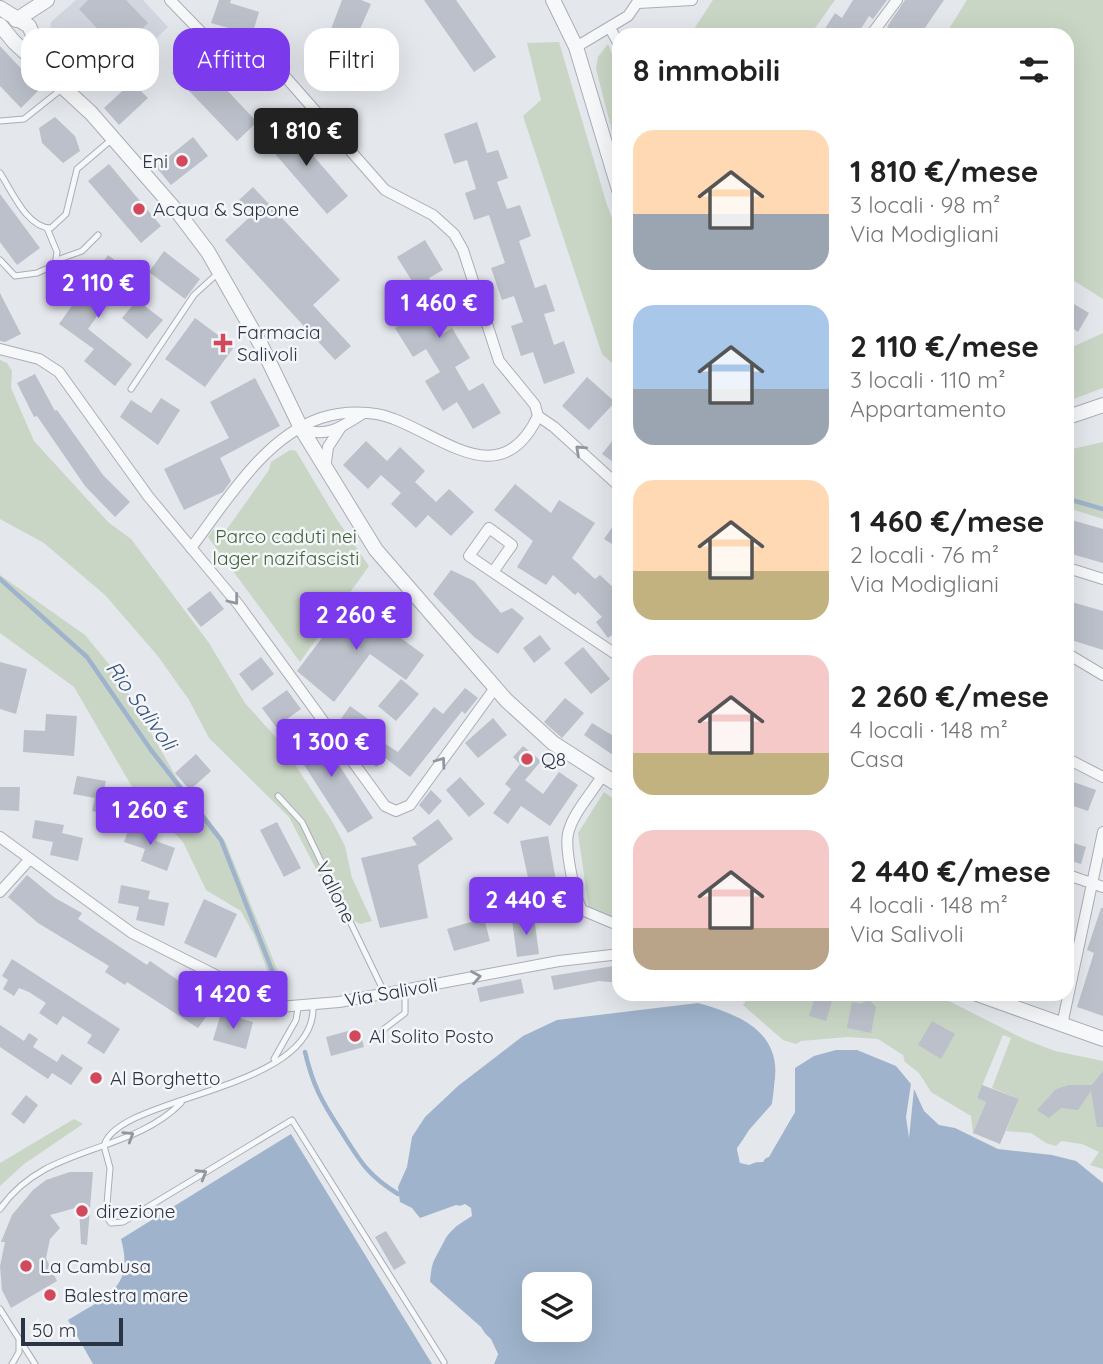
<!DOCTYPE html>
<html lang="it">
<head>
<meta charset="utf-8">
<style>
	body { margin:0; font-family:Quicksand,sans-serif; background:#f2f2f2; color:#222; height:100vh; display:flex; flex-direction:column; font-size:26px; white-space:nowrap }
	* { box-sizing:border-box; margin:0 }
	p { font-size:23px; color:#767676 }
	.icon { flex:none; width:38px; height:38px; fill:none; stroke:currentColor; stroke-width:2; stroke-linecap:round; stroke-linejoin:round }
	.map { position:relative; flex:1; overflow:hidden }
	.panel { position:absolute; left:612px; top:28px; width:462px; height:973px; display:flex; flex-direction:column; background:#fff; border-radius:21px; box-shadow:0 7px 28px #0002 }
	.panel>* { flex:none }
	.hud { position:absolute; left:21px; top:28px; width:486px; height:63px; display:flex; gap:14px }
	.buttons { position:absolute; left:522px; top:1272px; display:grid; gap:14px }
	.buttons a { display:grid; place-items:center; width:70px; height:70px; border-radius:14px; background:#fff; box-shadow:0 7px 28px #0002; font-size:35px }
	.scale { position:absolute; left:21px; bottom:18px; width:102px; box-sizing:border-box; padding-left:7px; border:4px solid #2b3445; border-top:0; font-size:19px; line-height:24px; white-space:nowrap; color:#2b3445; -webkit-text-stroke:5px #f4f6f9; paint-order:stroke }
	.price { position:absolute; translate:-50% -60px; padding:0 16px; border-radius:7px; background:#7c3aed; color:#fff; font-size:23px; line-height:46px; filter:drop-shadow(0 2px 4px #0008) }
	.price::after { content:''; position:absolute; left:50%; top:42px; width:21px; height:16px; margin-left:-10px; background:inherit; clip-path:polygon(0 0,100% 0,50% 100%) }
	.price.selected { background:#222; color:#fff }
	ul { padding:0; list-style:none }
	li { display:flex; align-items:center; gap:21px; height:175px; padding:0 21px }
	li span { display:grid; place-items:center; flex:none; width:196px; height:140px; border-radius:21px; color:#555 }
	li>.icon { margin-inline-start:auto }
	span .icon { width:84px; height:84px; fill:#fffc; stroke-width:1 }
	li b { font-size:30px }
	h2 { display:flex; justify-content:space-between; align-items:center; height:84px; padding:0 21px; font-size:30px }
	.tag { padding:0 24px; border-radius:21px; background:#fff; box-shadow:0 7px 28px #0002; font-size:24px; line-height:63px }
	.tag.selected { background:#7c3aed; color:#fff }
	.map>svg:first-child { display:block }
</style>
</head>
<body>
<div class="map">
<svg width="1103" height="1364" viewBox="0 0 1103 1364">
	<rect width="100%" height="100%" fill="#e4e7ec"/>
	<path fill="#d2d6de" d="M76 0H143L168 27 136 58 129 51 86 90 48 47 51 22Z"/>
	<g fill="#c9d6c5">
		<path d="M713 0H835L810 35H690Z"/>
		<path d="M967 0H1103V299L1068 277V35H945Z"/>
		<path d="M559 42 607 205 619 237V369L602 354 523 116 541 100 527 43Z"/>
		<path d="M608 44 619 71V158L596 69 598 57Z"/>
		<path d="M1103 333V388L1068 401V349Z"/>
		<path d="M0 360 7 363 12 371 11 388 34 441 108 522 131 539 209 643 245 703 280 742 332 821 345 846 352 878 372 921 360 924 338 911 289 817 209 738 189 700 157 655 105 595 44 543 0 519Z"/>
		<path d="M1103 442V519L1068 508V450Z"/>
		<path d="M290 450 296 451 336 518 369 566 300 662 208 537 213 530 227 529 269 470 271 462Z"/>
		<path d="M0 575 85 635 117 674 178 780 225 841 287 994 275 991 254 935 241 911 206 890 183 842 135 792 74 687 0 633Z"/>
		<path d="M604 792 619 803V921L589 910 578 833Z"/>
		<path d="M751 994H818L835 998 935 994 1024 1039 1055 1051 1103 1061V1169L1090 1165 1099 1152 1082 1144 1061 1141 1056 1146 1046 1143 1031 1133 1006 1131 1019 1099 992 1088 1011 1038 1003 1035 977 1098 986 1102 973 1133 971 1116 931 1092 919 1073 905 1062 903 1055 878 1039 847 1037 801 1041 796 1044 783 1040 743 1005Z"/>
		<path d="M74 1119 83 1124 24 1164 0 1186V1163Z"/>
	</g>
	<g fill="#9fb4cc" fill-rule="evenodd">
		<path d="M698 1003C737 1014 780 1030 775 1079 774 1087 775 1099 771 1106 761 1121 747 1133 737 1148L740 1163 749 1165 769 1157 795 1112V1068L814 1056 836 1050H857L896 1066 911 1084 906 1117 909 1138 914 1089 924 1111 939 1125 955 1128 998 1149 1052 1155 1076 1161 1103 1183V1364H494L498 1354 481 1327 430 1282C431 1254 447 1229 471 1216V1208L456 1205 420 1218 412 1208 400 1202 398 1187 407 1167 412 1137 425 1117 458 1086 523 1036 557 1020ZM534 1284H579V1330H534Z"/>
		<path d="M291 1134 432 1364H93L68 1320C105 1297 135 1289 121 1239Z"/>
	</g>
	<g fill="#e4e7ec">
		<path d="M777 1062H780L776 1105 751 1132 741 1149 743 1160 762 1159 766 1155 792 1111V1066L795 1068V1112L763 1162 740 1163 737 1149 749 1130 772 1104Z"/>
		<path d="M465 1204 471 1208 472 1216 450 1230 430 1268V1282L491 1339 498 1354 494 1364H491L494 1355 479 1329 426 1283 427 1266 447 1228 469 1213 464 1208H457L428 1221 416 1219 428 1218Z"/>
	</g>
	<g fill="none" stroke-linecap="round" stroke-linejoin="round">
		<g stroke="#9fb4cc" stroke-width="4.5">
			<path d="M1068 499 1103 509"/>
			<path d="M0 579 87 657 151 750 221 840 279 988"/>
			<path d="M305 1052C313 1086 322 1102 341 1131 360 1161 367 1175 398 1194"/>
		</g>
	</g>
	<g fill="#bbc0ca">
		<path d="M88 0H126L148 23 118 51 79 9Z"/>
		<path d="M219 0H231L230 3 259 12 252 35 211 23Z"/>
		<path d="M342 0H361L371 4 335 86 313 77Z"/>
		<path d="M424 0H456L496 57 474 72Z"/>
		<path d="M853 0H887L873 19 869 16 857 35H821L835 13 842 18Z"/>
		<path d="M905 0H944L920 35H899L887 27Z"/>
		<path d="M0 46 40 89 21 108 0 86Z"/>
		<path d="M193 54 257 122 237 141 172 73Z"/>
		<path d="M132 82 148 98 119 125 104 108Z"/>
		<path d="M55 117 75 136 80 151 63 163 42 143 39 128Z"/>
		<path d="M477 122 487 153 498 150 508 178 497 182 507 209 520 205 531 236 519 241 535 288 546 284 555 311 544 314 554 345 564 341 575 373 544 384 533 352 521 356 511 326 523 322 514 296 502 300 491 268 505 263 489 215 474 220 465 193 476 189 467 160 454 164 444 134Z"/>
		<path d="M285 123 348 196 327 214 264 141Z"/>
		<path d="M193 137 208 156 171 185 156 167Z"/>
		<path d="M109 164 161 226 141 243 88 181Z"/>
		<path d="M253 187 340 280 313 305 351 346 335 360 225 240 253 214 239 200Z"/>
		<path d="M0 194 40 248 17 265 0 242Z"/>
		<path d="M425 240 443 270 429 278 443 303 425 313 439 336 452 328 470 358 455 367 469 391 483 383 501 413 473 429 457 402 443 411 425 381 440 372 426 349 413 357 395 328 413 317 397 290 412 281 397 257Z"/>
		<path d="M164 251 200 279 185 299 149 272Z"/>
		<path d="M108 255 129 271 88 329 132 364 115 386 84 361 94 349 59 324Z"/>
		<path d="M0 293 21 334 5 342 0 341Z"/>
		<path d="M137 300 163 320 147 339 122 318Z"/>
		<path d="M1074 304 1089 313 1078 332 1068 325V307L1071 309Z"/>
		<path d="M195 318 234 347 205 387 165 359Z"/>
		<path d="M35 374 55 411 57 410 103 475 130 502 115 517 85 486 37 416 34 417 17 383Z"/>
		<path d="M587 377 615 402 589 430 562 406Z"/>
		<path d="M255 378 280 426 220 458 231 481 223 492 184 510 164 469 229 438 210 402Z"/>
		<path d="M161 398 180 410 158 445 120 417 131 400 151 413Z"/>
		<path d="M620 431V467L602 454Z"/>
		<path d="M366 441 387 461 400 447 425 471 415 482 436 502 449 489 474 512 451 536 428 515 416 528 391 504 401 493 381 475 368 489 343 465Z"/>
		<path d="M515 484 551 513 559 500 595 523 572 558 595 579 600 575 620 594V629L608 638 596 622 602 617 578 592 575 595 553 575 546 585 517 567 533 541 494 510Z"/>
		<path d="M620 516V549L604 539Z"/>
		<path d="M1068 519 1103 529V563L1068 553Z"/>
		<path d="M451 570 474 581 501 613 512 608 524 618 498 654 474 637 433 594Z"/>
		<path d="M210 591 224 609 201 627 187 609Z"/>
		<path d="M350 601 424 655 406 680 370 654 334 702 297 671Z"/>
		<path d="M1068 601 1103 611V650L1068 639Z"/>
		<path d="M540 635 551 649 534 663 523 648Z"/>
		<path d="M583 647 610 679 591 694 564 663Z"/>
		<path d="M261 657 274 674 252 691 239 674Z"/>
		<path d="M0 662 27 669 16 714 0 709Z"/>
		<path d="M401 679 419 694 396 721 378 706Z"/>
		<path d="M465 688 478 698 465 714 462 711 410 777 384 757 377 767 356 753 352 748 356 742 336 726 350 706 375 724 368 733 398 752 434 707 443 714Z"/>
		<path d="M287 690 301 709 276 727 262 708Z"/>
		<path d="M565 698 584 713 562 738 544 722Z"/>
		<path d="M46 714 77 716 74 756 23 752 24 730 45 731Z"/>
		<path d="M493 718 507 735 478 758 465 743Z"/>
		<path d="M592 723 620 740V760L584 735Z"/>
		<path d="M314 726 373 818 348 833 288 740Z"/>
		<path d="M523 746 541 761 525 780 543 794 559 772 578 785 550 826 521 806 508 824 493 813 511 789 505 784 520 764 513 757Z"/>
		<path d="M196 754 211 771 190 790 175 773Z"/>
		<path d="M77 776 106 781 104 789 125 794 120 817 92 811 95 798 73 794Z"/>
		<path d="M460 777 485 804 469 817 446 790Z"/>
		<path d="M1068 780 1096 790 1088 811 1068 804Z"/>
		<path d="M0 787H20L19 811 0 810Z"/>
		<path d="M431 790 442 801 429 815 419 805Z"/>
		<path d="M438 819 453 839 418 865 428 918 380 928 361 858 417 845 412 838Z"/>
		<path d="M35 820 64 825 62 833 83 838 78 861 50 855 53 842 32 838Z"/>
		<path d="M277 822 301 868 284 877 260 830Z"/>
		<path d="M130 825 158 834 156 841 175 848 167 871 141 861 145 849 124 842Z"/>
		<path d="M548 836 561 909 536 914 520 841Z"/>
		<path d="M1068 841 1086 847 1081 864 1068 860Z"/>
		<path d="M27 875 55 898 82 913 78 919 147 965 150 961 188 987 192 981 219 999 198 1028 127 982 125 985 105 972 109 966 38 923 8 897Z"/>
		<path d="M121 885 150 891 148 899 169 903 164 926 136 920 139 907 118 903Z"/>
		<path d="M204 899 237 914 216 958 184 943Z"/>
		<path d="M1101 908H1103V1016L1077 1007 1094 953 1087 950Z"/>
		<path d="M534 917 539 954 517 957 512 920Z"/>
		<path d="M484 918 490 941 454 951 447 929Z"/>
		<path d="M12 959 120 1029 104 1054 87 1043 92 1035 63 1016 57 1025 39 1013 46 1003 29 992 19 988 14 996 3 989 8 980 2 976Z"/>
		<path d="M620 965V983L599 981 554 990 551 976Z"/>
		<path d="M521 979 524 993 480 1002 477 988Z"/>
		<path d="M816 995 832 1000 826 1021 809 1016Z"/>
		<path d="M869 1000 876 1007 871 1033 847 1028 852 1002 860 1004Z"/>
		<path d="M221 1013 253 1022 246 1049 213 1040Z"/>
		<path d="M932 1021 955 1034 941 1059 918 1045Z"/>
		<path d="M0 1025 24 1041 29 1033 38 1039 33 1047 57 1062 62 1054 83 1068 71 1085 52 1073 48 1079 0 1047Z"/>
		<path d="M359 1028 364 1047 331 1056 326 1037Z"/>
		<path d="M1103 1071V1127H1097L1091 1091 1078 1110 1061 1108 1049 1118 1037 1110 1056 1089 1069 1085H1092Z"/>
		<path d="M982 1085 1019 1099 1000 1144 973 1133 986 1102 977 1098Z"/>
		<path d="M26 1095 38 1105 24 1124 11 1114Z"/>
		<path d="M70 1172H93L87 1245 81 1244 79 1207 50 1215 60 1228 50 1239 46 1258 57 1281 11 1308 2 1290 0 1266 5 1242H1L12 1215 33 1190 46 1180Z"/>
		<path d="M386 1231 406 1263 394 1270 375 1237Z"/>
	</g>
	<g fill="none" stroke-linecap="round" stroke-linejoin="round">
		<g stroke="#a9aeb7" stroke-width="7">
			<g id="service">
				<path d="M0 121 24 119 63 88"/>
				<path d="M0 173C12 191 27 228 51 228L66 214 77 169 111 140"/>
				<path d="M0 260 15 276 37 273 55 265 57 252 47 228"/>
				<path d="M57 260 82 251 98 235"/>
				<path d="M131 389 194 295 217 274"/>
				<path d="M278 796 302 822 385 994"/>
				<path d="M313 1006C317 1092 116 1095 104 1146L110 1168 106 1216 111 1223 123 1222 292 1120 444 1362"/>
				<path d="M380 1040 384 1029 405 1013V990"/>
				<path d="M274 1059 296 1020 298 1008"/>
				<path d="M0 1209C46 1143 128 1156 181 1103"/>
				<path d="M0 1309 35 1364"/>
				<path d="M12 1364 19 1352V1341"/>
			</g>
		</g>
		<g stroke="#a9aeb7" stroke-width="12">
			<g id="minor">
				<path d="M170 0 201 32 282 73 385 190 433 215 454 234 463 250 499 361 535 405 538 416 554 427 620 487"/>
				<path d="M638 3 692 0"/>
				<path d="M610 28 620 46"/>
				<path d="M871 35 897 0"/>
				<path d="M576 47 628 16 639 0"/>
				<path d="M0 349 39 359 59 372 148 496 238 604 385 806 396 811 410 805 495 688"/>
				<path d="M301 428C325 439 342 427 362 414"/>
				<path d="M325 469 328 447 341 427"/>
				<path d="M191 548C226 502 264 437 321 418 342 411 373 410 394 419 446 439 502 492 538 416"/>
				<path d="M1068 568 1103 579"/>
				<path d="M493 572 512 545 489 528 469 556C519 590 569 623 620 657"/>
				<path d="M1068 654 1103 675"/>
				<path d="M1068 759 1103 777"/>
				<path d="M602 776C592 793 572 814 568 834 565 848 574 896 582 910L620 926"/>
				<path d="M0 837 132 933 279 1007 339 1002 559 961 620 954"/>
				<path d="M1068 875 1103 887"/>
				<path d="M0 892 30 859"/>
				<path d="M1062 1025 1103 832"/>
			</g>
		</g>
		<g stroke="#a9aeb7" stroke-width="16">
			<g id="tertiary">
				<path d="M553 0 576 47 620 193"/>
				<path d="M0 8 29 26 38 46 60 76"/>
				<path d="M16 20 47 0"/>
				<path d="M0 25 14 42 91 113 180 215 208 252 261 345 301 428 376 550 506 700 553 743 620 786"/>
				<path d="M1068 417 1103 405"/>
				<path d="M977 994 1103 1039"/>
			</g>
		</g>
		<use href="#service" stroke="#f7f8fa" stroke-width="5"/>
		<use href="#minor" stroke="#f7f8fa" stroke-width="10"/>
		<use href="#tertiary" stroke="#f7f8fa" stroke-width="14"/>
	</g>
	<defs><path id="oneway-chevron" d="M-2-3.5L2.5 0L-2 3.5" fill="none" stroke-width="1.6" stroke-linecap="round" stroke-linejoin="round" transform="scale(1.75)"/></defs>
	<g stroke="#9196a0">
		<use href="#oneway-chevron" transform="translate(580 450) rotate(-137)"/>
		<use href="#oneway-chevron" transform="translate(234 600) rotate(52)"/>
		<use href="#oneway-chevron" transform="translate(441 762) rotate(-54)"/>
		<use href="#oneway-chevron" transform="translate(476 977) rotate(-10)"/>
		<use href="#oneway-chevron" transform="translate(129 1136) rotate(-32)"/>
		<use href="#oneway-chevron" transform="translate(202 1174) rotate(-31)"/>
	</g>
	<g fill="#d1495b" stroke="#f4f6f9" stroke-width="2.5">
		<circle cx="182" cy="161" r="7"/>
		<circle cx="139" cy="209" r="7"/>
		<path d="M219.5 332.5h7v7h7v7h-7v7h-7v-7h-7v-7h7z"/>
		<circle cx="527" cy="759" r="7"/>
		<circle cx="355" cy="1036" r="7"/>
		<circle cx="96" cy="1078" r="7"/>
		<circle cx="82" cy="1211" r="7"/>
		<circle cx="26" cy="1266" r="7"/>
		<circle cx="50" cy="1295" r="7"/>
	</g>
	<g text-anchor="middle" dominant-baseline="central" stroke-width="5" stroke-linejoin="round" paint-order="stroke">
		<g font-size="19" fill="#2b3445" stroke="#f4f6f9" text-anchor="start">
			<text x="168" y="161" text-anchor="end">Eni</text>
			<text x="153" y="209">Acqua &amp; Sapone</text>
			<text x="237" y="332">Farmacia<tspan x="237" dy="22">Salivoli</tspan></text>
			<text x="541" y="759">Q8</text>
			<text x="369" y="1036">Al Solito Posto</text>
			<text x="110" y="1078">Al Borghetto</text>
			<text x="96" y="1211">direzione</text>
			<text x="40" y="1266">La Cambusa</text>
			<text x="64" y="1295">Balestra mare</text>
		</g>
		<g font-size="19" fill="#3f6138" stroke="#f4f6f9">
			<text x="286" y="536">Parco caduti nei<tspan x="286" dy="22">lager nazifascisti</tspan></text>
		</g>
		<g font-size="19" fill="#2b3445" stroke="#f4f6f9">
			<text transform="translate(336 892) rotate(64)">Vallone</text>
			<text transform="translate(391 992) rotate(-10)">Via Salivoli</text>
		</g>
		<g font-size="21" font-style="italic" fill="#34527a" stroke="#f4f6f9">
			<text transform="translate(142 705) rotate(54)">Rio Salivoli</text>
		</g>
	</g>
</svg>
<div class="buttons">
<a><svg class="icon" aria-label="layers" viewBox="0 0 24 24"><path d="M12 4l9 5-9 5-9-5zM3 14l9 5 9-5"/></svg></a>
</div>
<div class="scale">50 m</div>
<b class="price selected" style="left:306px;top:168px">1 810 €</b>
<b class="price" style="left:98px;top:320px">2 110 €</b>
<b class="price" style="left:439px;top:340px">1 460 €</b>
<b class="price" style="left:356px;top:652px">2 260 €</b>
<b class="price" style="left:331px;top:779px">1 300 €</b>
<b class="price" style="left:150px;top:847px">1 260 €</b>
<b class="price" style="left:526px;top:937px">2 440 €</b>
<b class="price" style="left:233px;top:1031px">1 420 €</b>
<div class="hud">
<a class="tag">Compra</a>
<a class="tag selected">Affitta</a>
<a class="tag">Filtri</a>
</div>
<section class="panel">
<h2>8 immobili<svg class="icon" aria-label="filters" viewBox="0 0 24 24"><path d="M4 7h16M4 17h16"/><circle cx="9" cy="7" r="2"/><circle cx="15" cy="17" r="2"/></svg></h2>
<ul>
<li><span style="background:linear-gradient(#ffd9b3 60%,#9aa5b1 0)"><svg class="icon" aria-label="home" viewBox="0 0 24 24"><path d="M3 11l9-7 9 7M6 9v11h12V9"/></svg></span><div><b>1 810 €/mese</b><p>3 locali · 98 m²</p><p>Via Modigliani</p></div></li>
<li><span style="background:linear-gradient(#a9c7e8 60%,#9aa5b1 0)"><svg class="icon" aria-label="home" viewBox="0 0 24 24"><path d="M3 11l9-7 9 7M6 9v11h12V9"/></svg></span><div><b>2 110 €/mese</b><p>3 locali · 110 m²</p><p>Appartamento</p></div></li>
<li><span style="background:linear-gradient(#ffd9b3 65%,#c2b280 0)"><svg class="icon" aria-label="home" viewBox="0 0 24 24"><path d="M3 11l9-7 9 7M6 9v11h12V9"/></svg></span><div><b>1 460 €/mese</b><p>2 locali · 76 m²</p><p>Via Modigliani</p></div></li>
<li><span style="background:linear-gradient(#f6c9c9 70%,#c2b280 0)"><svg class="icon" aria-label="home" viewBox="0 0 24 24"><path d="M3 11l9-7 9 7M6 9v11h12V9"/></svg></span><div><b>2 260 €/mese</b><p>4 locali · 148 m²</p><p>Casa</p></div></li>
<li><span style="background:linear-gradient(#f6c9c9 70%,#b9a48a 0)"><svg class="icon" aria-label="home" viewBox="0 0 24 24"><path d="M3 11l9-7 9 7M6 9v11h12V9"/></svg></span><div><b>2 440 €/mese</b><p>4 locali · 148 m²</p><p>Via Salivoli</p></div></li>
</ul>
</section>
</div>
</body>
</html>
